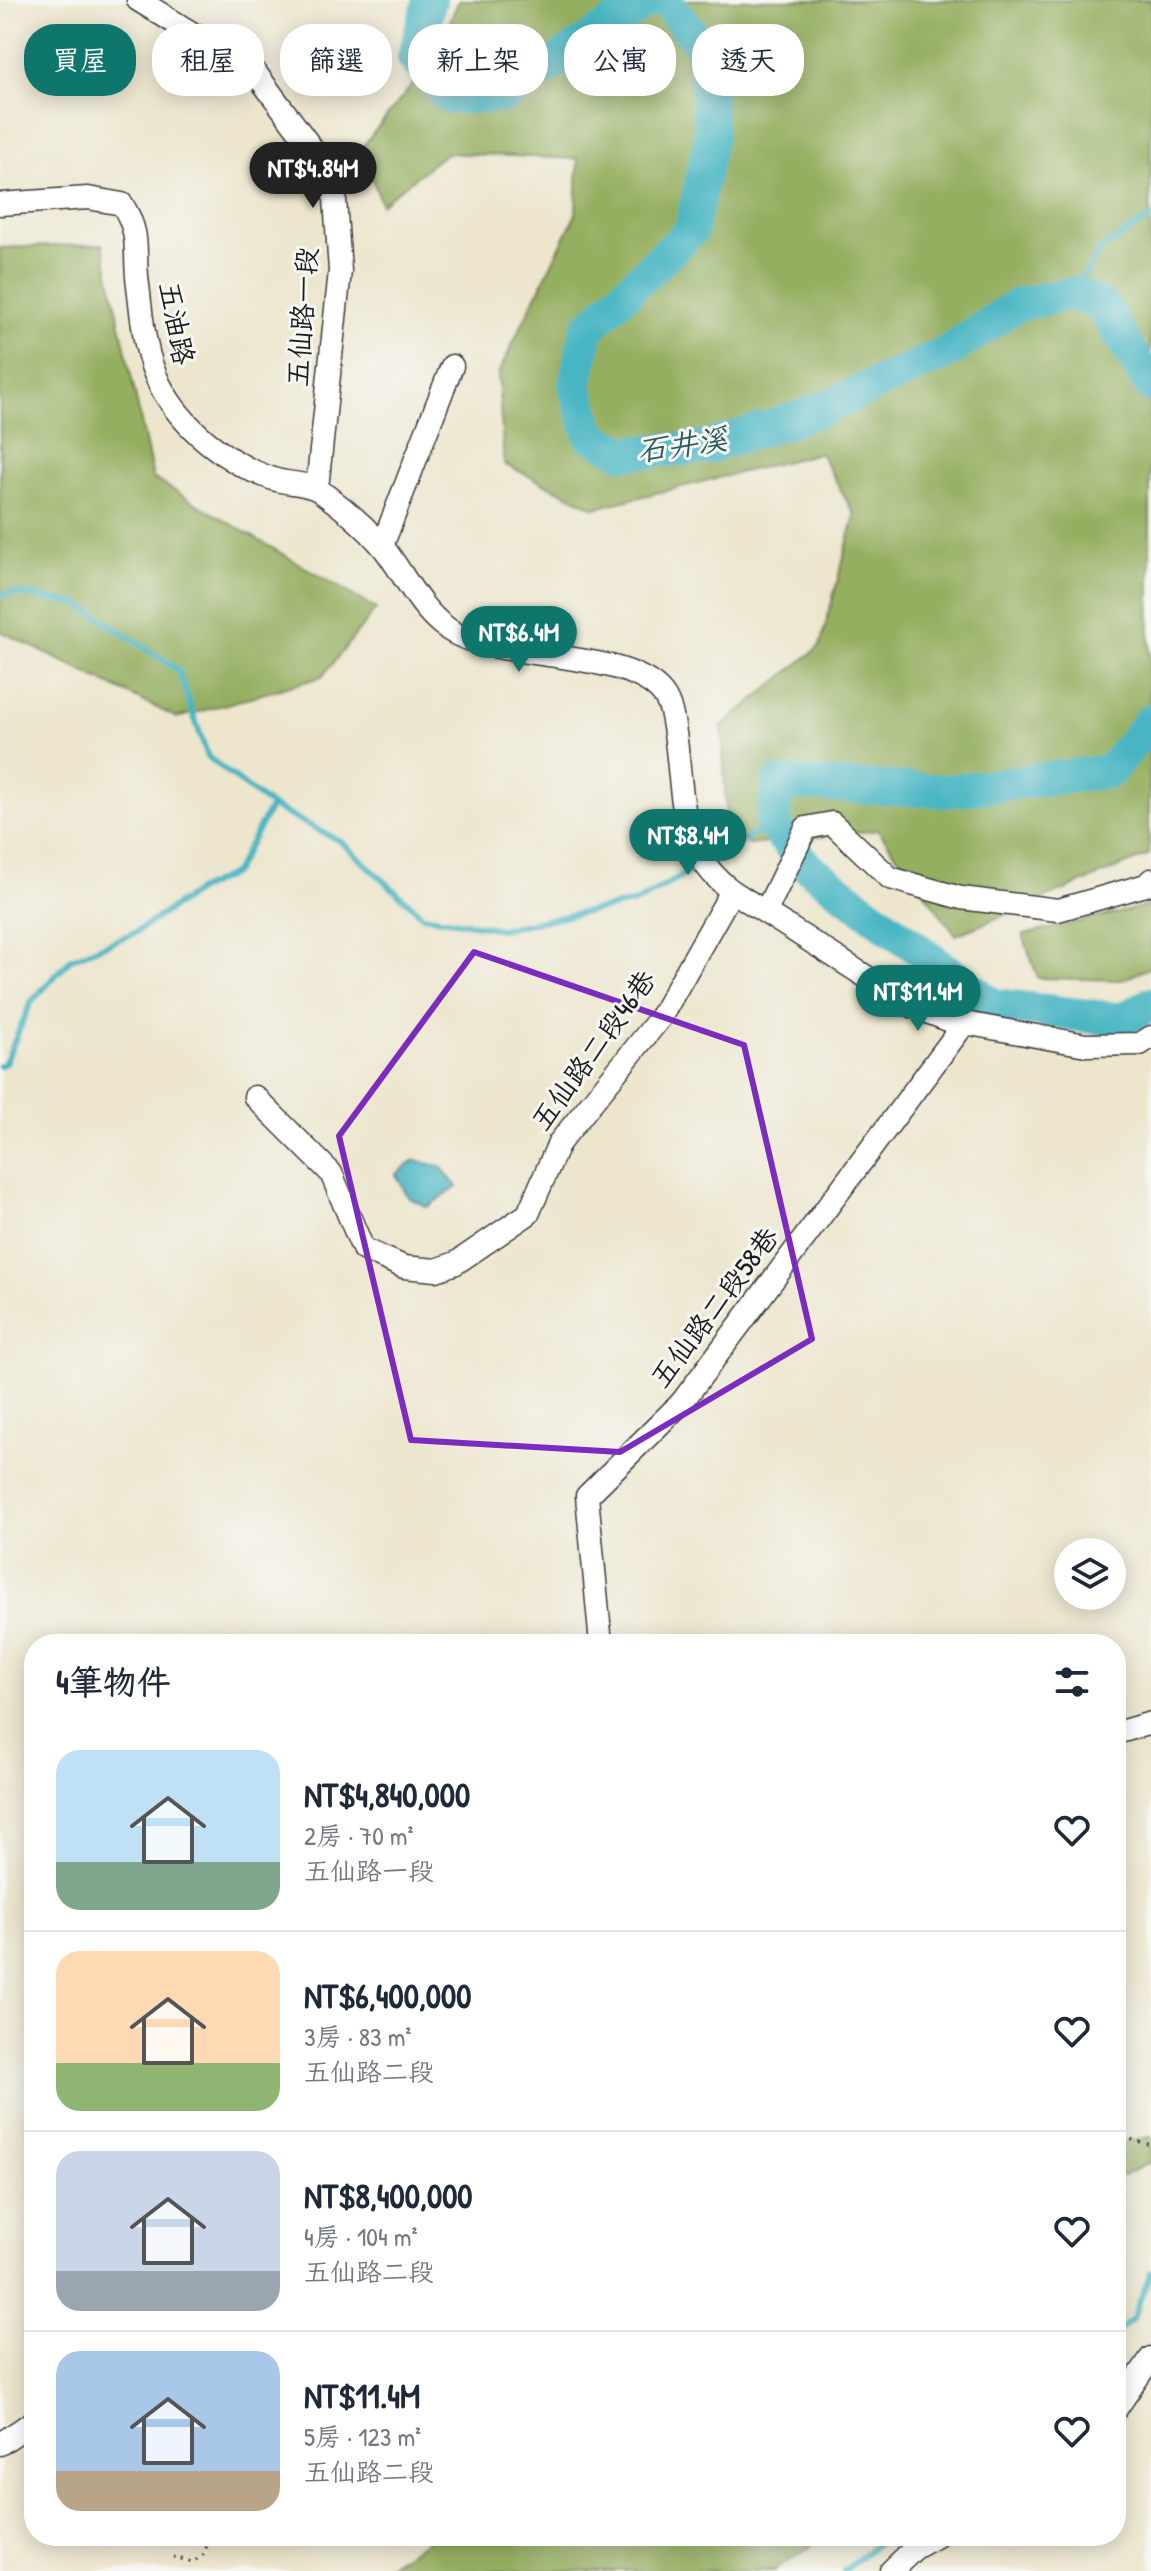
<!DOCTYPE html>
<html lang="zh-TW">
<head>
<meta charset="utf-8">
<style>
	body { margin:0; font-family:"Patrick Hand","LXGW WenKai TC",sans-serif; background:#f2f2f3; color:#1f2937; height:100vh; display:flex; flex-direction:column; font-size:30px; white-space:nowrap }
	* { box-sizing:border-box; margin:0 }
	p { font-size:26px; color:#747a83 }
	.icon { flex:none; width:44px; height:44px; fill:none; stroke:currentColor; stroke-width:2; stroke-linecap:round; stroke-linejoin:round }
	.map { position:relative; flex:1; overflow:hidden }
	.drawer { position:absolute; left:24px; top:1634px; width:1102px; height:912px; display:flex; flex-direction:column; background:#fff; border-radius:32px; box-shadow:0 4px 20px #0003 }
	.drawer>* { flex:none }
	.top-card { position:absolute; left:24px; top:24px; width:1104px; height:72px; display:flex; gap:16px }
	.buttons { position:absolute; left:1054px; top:1538px; display:grid; gap:16px }
	.buttons a { display:grid; place-items:center; width:72px; height:72px; border-radius:50%; background:#fff; box-shadow:0 4px 20px #0003; font-size:40px }
	.price { position:absolute; translate:-50% -68px; padding:0 18px; border-radius:28px; background:#0f766e; color:#fff; font-size:26px; line-height:52px; filter:drop-shadow(0 2px 4px #0008) }
	.price::after { content:''; position:absolute; left:50%; top:48px; width:24px; height:18px; margin-left:-12px; background:inherit; clip-path:polygon(0 0,100% 0,50% 100%) }
	.price.current { background:#222; color:#fff }
	ul { padding:0; list-style:none }
	li { display:flex; align-items:center; gap:24px; height:200px; padding:0 32px }
	li+li { border-top:2px solid #e0e1e3 }
	li span { display:grid; place-items:center; flex:none; width:224px; height:160px; border-radius:24px; color:#555 }
	li>.icon { margin-inline-start:auto }
	span .icon { width:96px; height:96px; fill:#fffc; stroke-width:1 }
	li b { font-size:34px }
	h2 { display:flex; justify-content:space-between; align-items:center; height:96px; padding:0 32px; font-size:34px }
	.pill { padding:0 28px; border-radius:32px; background:#fff; box-shadow:0 4px 20px #0003; font-size:28px; line-height:72px }
	.pill.current { background:#0f766e; color:#fff }
	.map>svg:first-child { display:block }
</style>
</head>
<body>
<div class="map">
<svg width="1151" height="2571" viewBox="0 0 1151 2571">
	<rect width="100%" height="100%" fill="#f6f6f2"/>
	<filter id="ink" filterUnits="userSpaceOnUse"><feTurbulence type="fractalNoise" baseFrequency=".0125" numOctaves="2"/><feDisplacementMap in="SourceGraphic" scale="16" xChannelSelector="R" yChannelSelector="G"/><feConvolveMatrix kernelMatrix="1 2 1 2 8 2 1 2 1" color-interpolation-filters="sRGB"/></filter>
	<filter id="wash" filterUnits="userSpaceOnUse"><feTurbulence type="fractalNoise" baseFrequency=".006" numOctaves="4" result="noise"/><feDisplacementMap in="SourceGraphic" scale="32" xChannelSelector="R" yChannelSelector="G"/><feGaussianBlur stdDeviation="1.8" result="paint"/><feColorMatrix in="noise" values="0 0 0 0 0 0 0 0 0 0 0 0 0 0 0 0 0 1.4 0 .05"/><feComposite in="paint" operator="in"/></filter>
	<g filter="url(#wash)">
		<rect width="100%" height="100%" fill="#ede6cd"/>
		<g fill="#95af61" stroke="#58663e" stroke-width="2">
			<path d="M459 0H1151L1149 855 956 935 878 830 750 845 727 829 722 726 820 646 855 515 820 453 595 508 504 464 498 374 576 214 578 159 446 153 381 204 362 147 434 58Z"/>
			<path d="M103 244 153 478 376 609 322 677 177 718 0 631V248Z"/>
			<path d="M1151 905V967L1122 980 1038 978 1023 935Z"/>
			<path d="M1151 2137V2162L1116 2179V2143Z"/>
			<path d="M435 2536H820L805 2551 774 2571H379Z"/>
		</g>
		<path fill="#47b5c3" stroke="#326870" stroke-width="2" d="M415 1160 441 1167 457 1187 427 1207 408 1197 396 1174Z"/>
		<g fill="none" stroke-linecap="round" stroke-linejoin="round">
			<g stroke="#47b5c3" stroke-width="6">
				<path d="M1073 293 1101 249 1151 217"/>
				<path d="M0 595 14 593 79 604 178 670 208 757 271 806 340 841 423 916 501 929 637 902 772 824"/>
				<path d="M0 1066 5 1063 31 1002 71 959 136 932 197 891 234 873 271 806"/>
				<path d="M1116 2333 1133 2318 1151 2272"/>
				<path d="M844 2571 886 2536"/>
			</g>
			<g stroke="#47b5c3" stroke-width="34">
				<path d="M430 0 414 58 449 97 505 96 648 0"/>
				<path d="M664 0 705 50 711 136 691 231 587 329 575 386 591 436 624 453 708 447 815 412 946 353 1017 305 1073 293 1103 307 1151 386"/>
				<path d="M1151 720 1110 771 946 791 779 783 772 824 807 866 993 1005 1122 1020 1151 1004"/>
			</g>
		</g>
	</g>
	<g filter="url(#ink)">
		<g fill="none" stroke-linecap="round" stroke-linejoin="round">
			<g stroke="#3b3a37" stroke-width="25">
				<g id="minor">
					<path d="M138 0 255 72 319 158 335 199 340 271 317 488"/>
					<path d="M0 204 88 198 122 204C142 236 133 251 138 285 142 318 144 354 160 385 182 428 228 464 273 479 287 484 307 482 320 491 341 506 366 527 383 547 406 576 422 616 456 634 509 661 626 650 662 693 671 704 673 720 675 733 684 794 677 851 732 891L912 1006 948 1020 1086 1045 1140 1044 1151 1037"/>
					<path d="M382 546 452 366"/>
					<path d="M766 911 806 828 832 823 890 878 961 898 1058 910 1146 885 1151 880"/>
					<path d="M255 1097 331 1173 363 1249 404 1267 436 1270 456 1263 528 1214 559 1143 660 1018 732 891"/>
					<path d="M601 1644 587 1496 682 1402 964 1024"/>
					<path d="M1116 1733 1151 1723"/>
					<path d="M1116 2409 1151 2358"/>
					<path d="M0 2444 34 2421"/>
					<path d="M891 2571 915 2548 937 2536"/>
				</g>
			</g>
			<g stroke="#3b3a37" stroke-width="3" stroke-dasharray="2 6" stroke-linecap="butt">
				<path d="M1116 2135 1151 2145"/>
				<path d="M173 2557 193 2562 203 2555 211 2536"/>
			</g>
			<use href="#minor" stroke="#fff" stroke-width="22"/>
		</g>
	</g>
	<path fill="none" stroke="#7b2cbf" stroke-width="6" stroke-linejoin="round" d="M474 952 744 1045 812 1339 620 1452 411 1440 339 1136Z"/>
	<g text-anchor="middle" dominant-baseline="central" stroke-width="6" stroke-linejoin="round" paint-order="stroke">
		<g font-size="28" fill="#1c1c1c" stroke="#f6f6f2">
			<text transform="translate(302 317) rotate(-86)">五仙路一段</text>
			<text transform="translate(177 323) rotate(79)">五油路</text>
			<text transform="translate(593 1050) rotate(-54)">五仙路二段46巷</text>
			<text transform="translate(714 1307) rotate(-53)">五仙路二段58巷</text>
		</g>
		<g font-size="30" font-style="italic" fill="#2d595f" stroke="#f6f6f2">
			<text transform="translate(682 444) rotate(-8)">石井溪</text>
		</g>
	</g>
</svg>
<div class="buttons">
<a><svg class="icon" aria-label="layers" viewBox="0 0 24 24"><path d="M12 4l9 5-9 5-9-5zM3 14l9 5 9-5"/></svg></a>
</div>
<b class="price current" style="left:313px;top:210px">NT$4.84M</b>
<b class="price" style="left:519px;top:674px">NT$6.4M</b>
<b class="price" style="left:688px;top:877px">NT$8.4M</b>
<b class="price" style="left:918px;top:1033px">NT$11.4M</b>
<div class="top-card">
<a class="pill current">買屋</a>
<a class="pill">租屋</a>
<a class="pill">篩選</a>
<a class="pill">新上架</a>
<a class="pill">公寓</a>
<a class="pill">透天</a>
</div>
<section class="drawer">
<h2>4筆物件<svg class="icon" aria-label="filters" viewBox="0 0 24 24"><path d="M4 7h16M4 17h16"/><circle cx="9" cy="7" r="2"/><circle cx="15" cy="17" r="2"/></svg></h2>
<ul>
<li><span style="background:linear-gradient(#bfe0f5 70%,#7fa58c 0)"><svg class="icon" aria-label="home" viewBox="0 0 24 24"><path d="M3 11l9-7 9 7M6 9v11h12V9"/></svg></span><div><b>NT$4,840,000</b><p>2房 · 70 m²</p><p>五仙路一段</p></div><svg class="icon" aria-label="heart" viewBox="0 0 24 24"><path d="M12 20l-8-8c-3-5 5-10 8-4 3-6 11-1 8 4z"/></svg></li>
<li><span style="background:linear-gradient(#ffd9b3 70%,#8fb573 0)"><svg class="icon" aria-label="home" viewBox="0 0 24 24"><path d="M3 11l9-7 9 7M6 9v11h12V9"/></svg></span><div><b>NT$6,400,000</b><p>3房 · 83 m²</p><p>五仙路二段</p></div><svg class="icon" aria-label="heart" viewBox="0 0 24 24"><path d="M12 20l-8-8c-3-5 5-10 8-4 3-6 11-1 8 4z"/></svg></li>
<li><span style="background:linear-gradient(#c9d6e8 75%,#9aa5b1 0)"><svg class="icon" aria-label="home" viewBox="0 0 24 24"><path d="M3 11l9-7 9 7M6 9v11h12V9"/></svg></span><div><b>NT$8,400,000</b><p>4房 · 104 m²</p><p>五仙路二段</p></div><svg class="icon" aria-label="heart" viewBox="0 0 24 24"><path d="M12 20l-8-8c-3-5 5-10 8-4 3-6 11-1 8 4z"/></svg></li>
<li><span style="background:linear-gradient(#a9c7e8 75%,#b9a48a 0)"><svg class="icon" aria-label="home" viewBox="0 0 24 24"><path d="M3 11l9-7 9 7M6 9v11h12V9"/></svg></span><div><b>NT$11.4M</b><p>5房 · 123 m²</p><p>五仙路二段</p></div><svg class="icon" aria-label="heart" viewBox="0 0 24 24"><path d="M12 20l-8-8c-3-5 5-10 8-4 3-6 11-1 8 4z"/></svg></li>
</ul>
</section>
</div>
</body>
</html>
